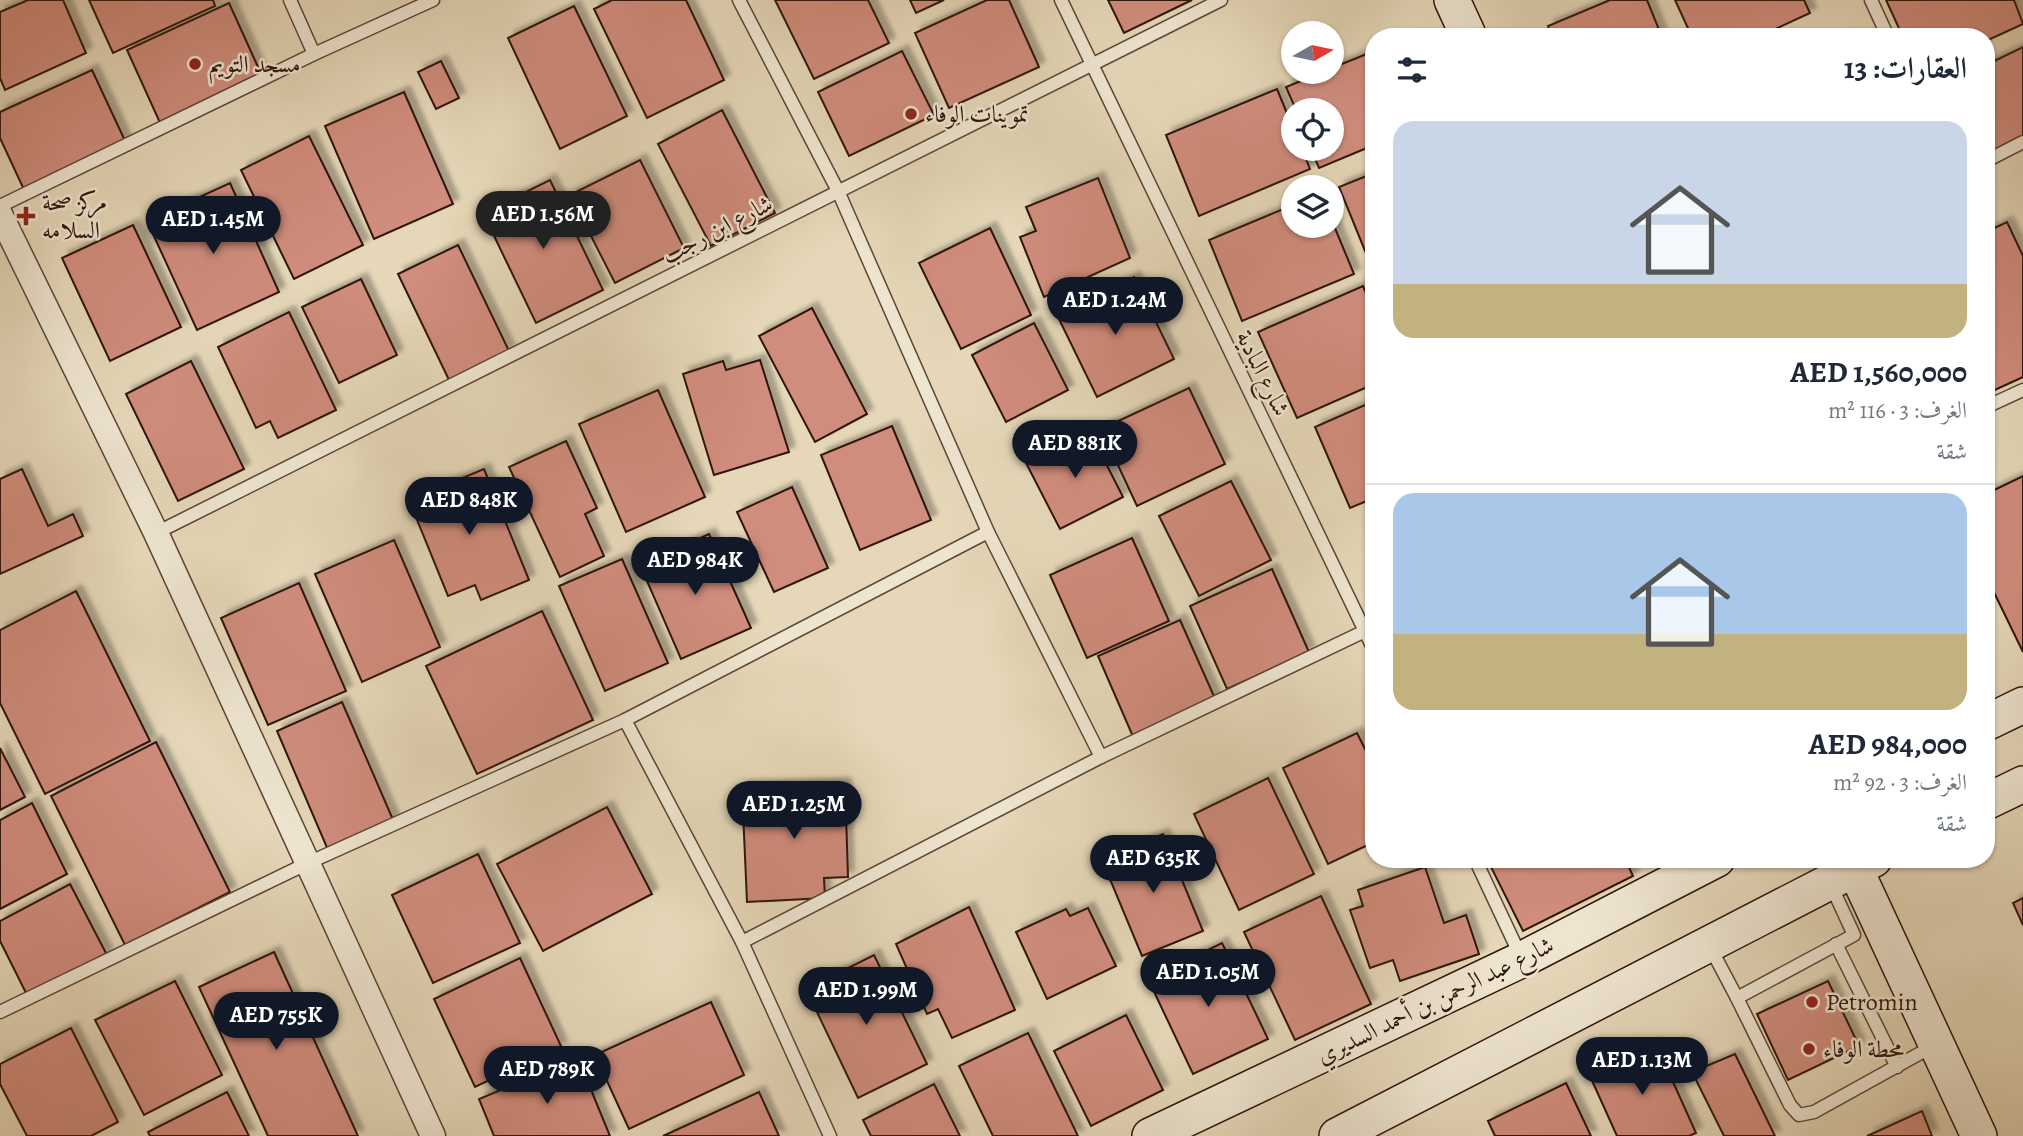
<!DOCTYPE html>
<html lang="ar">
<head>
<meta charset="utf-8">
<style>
	body { margin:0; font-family:Alegreya,Amiri,serif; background:#f6f6f7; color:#1f2937; direction:rtl; height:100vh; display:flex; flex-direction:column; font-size:26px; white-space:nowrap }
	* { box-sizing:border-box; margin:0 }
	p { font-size:23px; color:#747a83 }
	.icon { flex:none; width:38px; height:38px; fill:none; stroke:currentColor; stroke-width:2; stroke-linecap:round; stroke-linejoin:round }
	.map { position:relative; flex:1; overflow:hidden; direction:ltr }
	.side { position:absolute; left:1365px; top:28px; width:630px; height:840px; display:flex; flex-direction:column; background:#fff; border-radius:28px; box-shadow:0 2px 5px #0004; direction:rtl }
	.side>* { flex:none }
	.needle { width:46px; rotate:81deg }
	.buttons { position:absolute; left:1281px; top:21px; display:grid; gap:14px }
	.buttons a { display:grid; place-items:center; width:63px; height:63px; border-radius:50%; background:#fff; box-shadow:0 2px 5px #0004; font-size:35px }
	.price { position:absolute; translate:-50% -60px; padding:0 16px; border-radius:24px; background:#111827; color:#fff; font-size:23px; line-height:46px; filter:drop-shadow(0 2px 4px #0008) }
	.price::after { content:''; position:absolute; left:50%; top:42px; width:21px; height:16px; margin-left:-10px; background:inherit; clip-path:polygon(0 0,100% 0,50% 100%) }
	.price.active { background:#222; color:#fff }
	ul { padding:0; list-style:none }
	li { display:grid; align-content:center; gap:14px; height:371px; padding:0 28px }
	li+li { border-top:2px solid #e0e1e3 }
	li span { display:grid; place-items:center; height:217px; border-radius:21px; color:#555 }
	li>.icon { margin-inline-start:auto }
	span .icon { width:126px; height:126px; fill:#fffc; stroke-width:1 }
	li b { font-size:30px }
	h2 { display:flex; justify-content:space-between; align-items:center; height:84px; padding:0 28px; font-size:30px }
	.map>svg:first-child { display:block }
</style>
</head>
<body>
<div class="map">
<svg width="2023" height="1136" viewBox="0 0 2023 1136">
	<defs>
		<filter id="shadow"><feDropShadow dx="6" dy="-6" stdDeviation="2" flood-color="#0004"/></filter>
	</defs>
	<rect width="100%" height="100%" fill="#e5d7b8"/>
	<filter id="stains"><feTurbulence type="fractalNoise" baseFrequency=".00286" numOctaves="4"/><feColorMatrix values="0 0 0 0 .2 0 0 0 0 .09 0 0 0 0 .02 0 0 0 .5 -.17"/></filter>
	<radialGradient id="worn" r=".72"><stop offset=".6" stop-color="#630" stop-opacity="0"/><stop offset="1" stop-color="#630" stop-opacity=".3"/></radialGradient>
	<g fill="#d08c7b" stroke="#2e1409" stroke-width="2" filter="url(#shadow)">
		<path d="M28 0H63L86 53 5 90 0 78V12Z"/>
		<path d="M89 0H213L215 6 113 53Z"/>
		<path d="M612 0H686L724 80 647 118 594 9Z"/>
		<path d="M775 0H868L889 43 814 79Z"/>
		<path d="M910 0H944L916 13Z"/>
		<path d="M987 0H1009L1039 67 949 108 915 33Z"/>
		<path d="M1108 0H1192L1124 33Z"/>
		<path d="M1610 0H1647L1662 37H1552L1548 26Z"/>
		<path d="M1675 0H1804L1810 13 1758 37H1692Z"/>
		<path d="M1886 0H2014L2023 24 1986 41V37H1903Z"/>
		<path d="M229 3 263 78 161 125 127 50Z"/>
		<path d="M574 6 627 116 560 149 508 38Z"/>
		<path d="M2023 47V138L1986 155V65Z"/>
		<path d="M902 51 934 115 849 156 818 92Z"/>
		<path d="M1374 51V145L1319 168 1311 149H1332V110H1296L1286 87 1323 72H1332V68Z"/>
		<path d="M441 61 459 98 436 109 418 72Z"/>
		<path d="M92 70 127 145 25 192 0 138V112Z"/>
		<path d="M1277 89 1293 128V149H1302L1310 169 1199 216 1166 135Z"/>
		<path d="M404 92 453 204 374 239 325 126Z"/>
		<path d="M722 110 775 213 711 246 658 144Z"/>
		<path d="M309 136 363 245 294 279 241 170Z"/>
		<path d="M640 160 684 248 615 283 570 195Z"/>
		<path d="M1374 173V267L1372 268 1339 187Z"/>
		<path d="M1098 178 1130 258 1044 297 1020 237 1036 231 1026 207Z"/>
		<path d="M550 180 603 290 536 323 483 213Z"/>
		<path d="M230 183 279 292 197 330 147 221Z"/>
		<path d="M1293 205V226H1332V221L1354 274 1242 321 1209 240Z"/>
		<path d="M2007 222 2023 256V377L1986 394V232Z"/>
		<path d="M133 225 181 327 110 361 62 258Z"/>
		<path d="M990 228 1031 315 961 349 919 263Z"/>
		<path d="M458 245 509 351 449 380 398 274Z"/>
		<path d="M1134 277 1174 359 1097 397 1057 315Z"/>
		<path d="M361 279 397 355 339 383 302 307Z"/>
		<path d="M1363 286 1374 311V384L1297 418 1258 332Z"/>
		<path d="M812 308 867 414 815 442 759 336Z"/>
		<path d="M289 312 336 410 278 438 270 421 256 428 218 347Z"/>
		<path d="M1034 323 1068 390 1006 422 972 355Z"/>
		<path d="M760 360 789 452 714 475 683 374 723 361 726 370Z"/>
		<path d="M191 361 244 469 178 501 126 394Z"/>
		<path d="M1189 388 1225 464 1137 506 1101 429Z"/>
		<path d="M658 390 705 497 626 532 579 424Z"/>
		<path d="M1374 401V498L1350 508 1315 427Z"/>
		<path d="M892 426 931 520 860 550 821 455Z"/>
		<path d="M1089 430 1123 497 1060 529 1026 463Z"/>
		<path d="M566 441 597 508 585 514 604 556 560 577 509 467Z"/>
		<path d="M22 469 48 526 73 514 83 536 0 574V479Z"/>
		<path d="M484 469 529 580 481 600 475 585 448 596 409 500Z"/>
		<path d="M2023 476V652L1986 576V494Z"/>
		<path d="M1231 481 1271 560 1199 596 1159 516Z"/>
		<path d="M792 487 828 568 774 592 737 512Z"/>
		<path d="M709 534 751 628 681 659 640 565Z"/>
		<path d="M1132 538 1169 621 1087 658 1050 575Z"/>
		<path d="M394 540 440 647 362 682 315 574Z"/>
		<path d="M622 559 668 663 605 691 559 586Z"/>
		<path d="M1272 569 1309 652 1227 689 1190 606Z"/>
		<path d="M299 583 346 691 268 725 221 618Z"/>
		<path d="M76 591 150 741 45 794 0 703V630Z"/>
		<path d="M542 611 593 720 477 774 426 666Z"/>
		<path d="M1180 620 1217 703 1134 739 1098 656Z"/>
		<path d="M342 702 394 822 328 850 277 731Z"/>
		<path d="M1357 733 1374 767V842L1328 864 1283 768Z"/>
		<path d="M156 742 230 892 125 945 51 796Z"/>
		<path d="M0 748 25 797 0 810Z"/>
		<path d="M1268 778 1314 874 1239 910 1194 814Z"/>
		<path d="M845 784 848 877 824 878 825 898 747 902 742 788Z"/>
		<path d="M32 803 67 874 0 909V820Z"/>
		<path d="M607 807 652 894 543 951 497 864Z"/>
		<path d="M1163 834 1203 931 1142 956 1102 860Z"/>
		<path d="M478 854 520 943 433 983 392 895Z"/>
		<path d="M1487 859H1625L1633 876 1523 931Z"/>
		<path d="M1425 867 1444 923 1466 915 1479 954 1400 981 1393 960 1370 968 1350 910 1363 906 1358 890Z"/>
		<path d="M70 884 107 955 27 995 0 941V921Z"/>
		<path d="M1321 896 1371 1004 1295 1040 1244 932Z"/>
		<path d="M2023 898V925L2013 903Z"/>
		<path d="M969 907 1015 1010 952 1038 938 1009 927 1014 896 944Z"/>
		<path d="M1088 908 1116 966 1047 999 1016 932 1066 909 1070 916Z"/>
		<path d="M1222 943 1268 1039 1193 1074 1148 979Z"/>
		<path d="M274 952 358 1136H268L199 987Z"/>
		<path d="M874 955 927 1064 858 1098 806 989Z"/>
		<path d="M520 958 561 1046 475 1087 434 999Z"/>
		<path d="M175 981 222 1075 144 1115 95 1020Z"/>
		<path d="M1828 981 1859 1046 1788 1080 1757 1014Z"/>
		<path d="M711 1002 744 1075 629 1129 595 1055Z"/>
		<path d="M1126 1015 1163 1090 1091 1126 1054 1051Z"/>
		<path d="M71 1028 118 1122 91 1136H27L0 1084V1064Z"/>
		<path d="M1028 1033 1078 1136H993L959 1066Z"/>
		<path d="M1656 1044 1696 1133 1689 1136H1617L1589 1074Z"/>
		<path d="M1735 1054 1775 1136H1724L1692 1072Z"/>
		<path d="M578 1058 610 1136H494L479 1099Z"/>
		<path d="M1566 1083 1591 1136H1495L1488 1121Z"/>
		<path d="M934 1084 960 1136H871L863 1120Z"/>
		<path d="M227 1092 249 1136H150L148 1132Z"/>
		<path d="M759 1092 779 1136H663Z"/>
		<path d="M1922 1111 1932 1136H1867Z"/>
	</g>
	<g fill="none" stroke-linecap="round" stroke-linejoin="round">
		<g stroke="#5c4535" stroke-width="15">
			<g id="lane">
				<path d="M290 0 314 54"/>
				<path d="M739 0 838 191 988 532 1101 757"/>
				<path d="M1061 0 1374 650"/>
				<path d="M1871 0 1888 37"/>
				<path d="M1986 161 2023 142"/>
				<path d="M0 206 314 54 433 0"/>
				<path d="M1986 407 2023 390"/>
				<path d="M156 533 1221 0"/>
				<path d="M625 720 742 942 830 1136"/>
				<path d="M1475 859 1521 957"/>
				<path d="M742 942 1101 757 1365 631"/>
				<path d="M1836 944 1897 1067"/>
				<path d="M1709 945 1737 998 1854 935 1830 883"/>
				<path d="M1737 998 1790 1105 1799 1115 1814 1112 1935 1045"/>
				<path d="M0 1012 308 863 625 720 988 532"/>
			</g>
		</g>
		<g stroke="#5c4535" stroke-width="27">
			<path id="street" d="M0 214 156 533 433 1136"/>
		</g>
		<g stroke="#2e1409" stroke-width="38">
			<g id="secondary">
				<path d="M1452 0 1469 37"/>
				<path d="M1986 723 2023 705"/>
				<path d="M1986 802 2023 784"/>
				<path d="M1855 869 1979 1136"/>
				<path d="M1150 1136 1523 959 1717 859"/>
				<path d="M1337 1136 1874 859"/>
			</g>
		</g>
		<use href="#lane" stroke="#eee5d1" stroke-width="12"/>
		<use href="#street" stroke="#eee5d1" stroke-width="24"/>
		<use href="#secondary" stroke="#eee5d1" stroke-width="35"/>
	</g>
	<g fill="#8f2418" stroke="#eee5d1" stroke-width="2.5">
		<circle cx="195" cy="64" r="7"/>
		<circle cx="911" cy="114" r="7"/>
		<path d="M22.5 205.5h7v7h7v7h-7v7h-7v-7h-7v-7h7z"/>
		<circle cx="1812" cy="1002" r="7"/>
		<circle cx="1809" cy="1049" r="7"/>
	</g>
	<g text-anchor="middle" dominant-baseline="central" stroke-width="5" stroke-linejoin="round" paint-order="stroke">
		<g font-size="24" fill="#2e1409" stroke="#eee5d1" text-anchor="start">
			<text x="209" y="64">مسجد التويم</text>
			<text x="925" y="114">تموينات الوفاء</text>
			<text x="42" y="202">مركز صحة<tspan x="42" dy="28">السلامه</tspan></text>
			<text x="1826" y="1002">Petromin</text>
			<text x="1823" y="1049">محطة الوفاء</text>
		</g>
		<g font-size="24" fill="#2e1409" stroke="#eee5d1">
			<text transform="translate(717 229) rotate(-27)">شارع ابن رجب</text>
			<text transform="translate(1263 373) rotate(64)">شارع البادية</text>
			<text transform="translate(1435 1000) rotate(-26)">شارع عبد الرحمن بن أحمد السديري</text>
		</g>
	</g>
	<rect width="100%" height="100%" filter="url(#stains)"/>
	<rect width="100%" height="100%" fill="url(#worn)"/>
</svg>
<div class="buttons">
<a><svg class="needle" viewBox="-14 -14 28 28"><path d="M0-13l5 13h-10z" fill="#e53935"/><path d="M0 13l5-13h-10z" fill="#747a83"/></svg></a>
<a><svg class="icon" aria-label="locate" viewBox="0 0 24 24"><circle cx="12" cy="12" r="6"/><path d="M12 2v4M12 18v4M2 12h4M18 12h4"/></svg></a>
<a><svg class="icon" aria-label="layers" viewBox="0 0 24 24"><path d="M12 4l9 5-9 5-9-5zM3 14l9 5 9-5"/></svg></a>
</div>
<b class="price active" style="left:543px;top:251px">AED 1.56M</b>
<b class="price" style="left:213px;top:256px">AED 1.45M</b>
<b class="price" style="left:1115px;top:337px">AED 1.24M</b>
<b class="price" style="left:1075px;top:480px">AED 881K</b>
<b class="price" style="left:469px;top:537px">AED 848K</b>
<b class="price" style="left:695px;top:597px">AED 984K</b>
<b class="price" style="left:794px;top:841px">AED 1.25M</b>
<b class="price" style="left:1153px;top:895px">AED 635K</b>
<b class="price" style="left:1208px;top:1009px">AED 1.05M</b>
<b class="price" style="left:866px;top:1027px">AED 1.99M</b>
<b class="price" style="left:276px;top:1052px">AED 755K</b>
<b class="price" style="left:1642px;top:1097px">AED 1.13M</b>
<b class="price" style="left:547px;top:1106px">AED 789K</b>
<section class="side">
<h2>العقارات: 13<svg class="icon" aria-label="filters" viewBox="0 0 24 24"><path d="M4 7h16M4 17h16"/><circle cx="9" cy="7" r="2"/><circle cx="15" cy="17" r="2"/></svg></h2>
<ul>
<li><span style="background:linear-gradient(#c9d6e8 75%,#c2b280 0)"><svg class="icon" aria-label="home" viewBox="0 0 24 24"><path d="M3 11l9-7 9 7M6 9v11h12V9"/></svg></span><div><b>AED 1,560,000</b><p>الغرف: 3 · 116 m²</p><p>شقة</p></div></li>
<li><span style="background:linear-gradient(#a9c7e8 65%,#c2b280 0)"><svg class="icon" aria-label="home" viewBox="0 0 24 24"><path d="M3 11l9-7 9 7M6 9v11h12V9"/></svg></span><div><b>AED 984,000</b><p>الغرف: 3 · 92 m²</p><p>شقة</p></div></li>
</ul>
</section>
</div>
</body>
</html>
